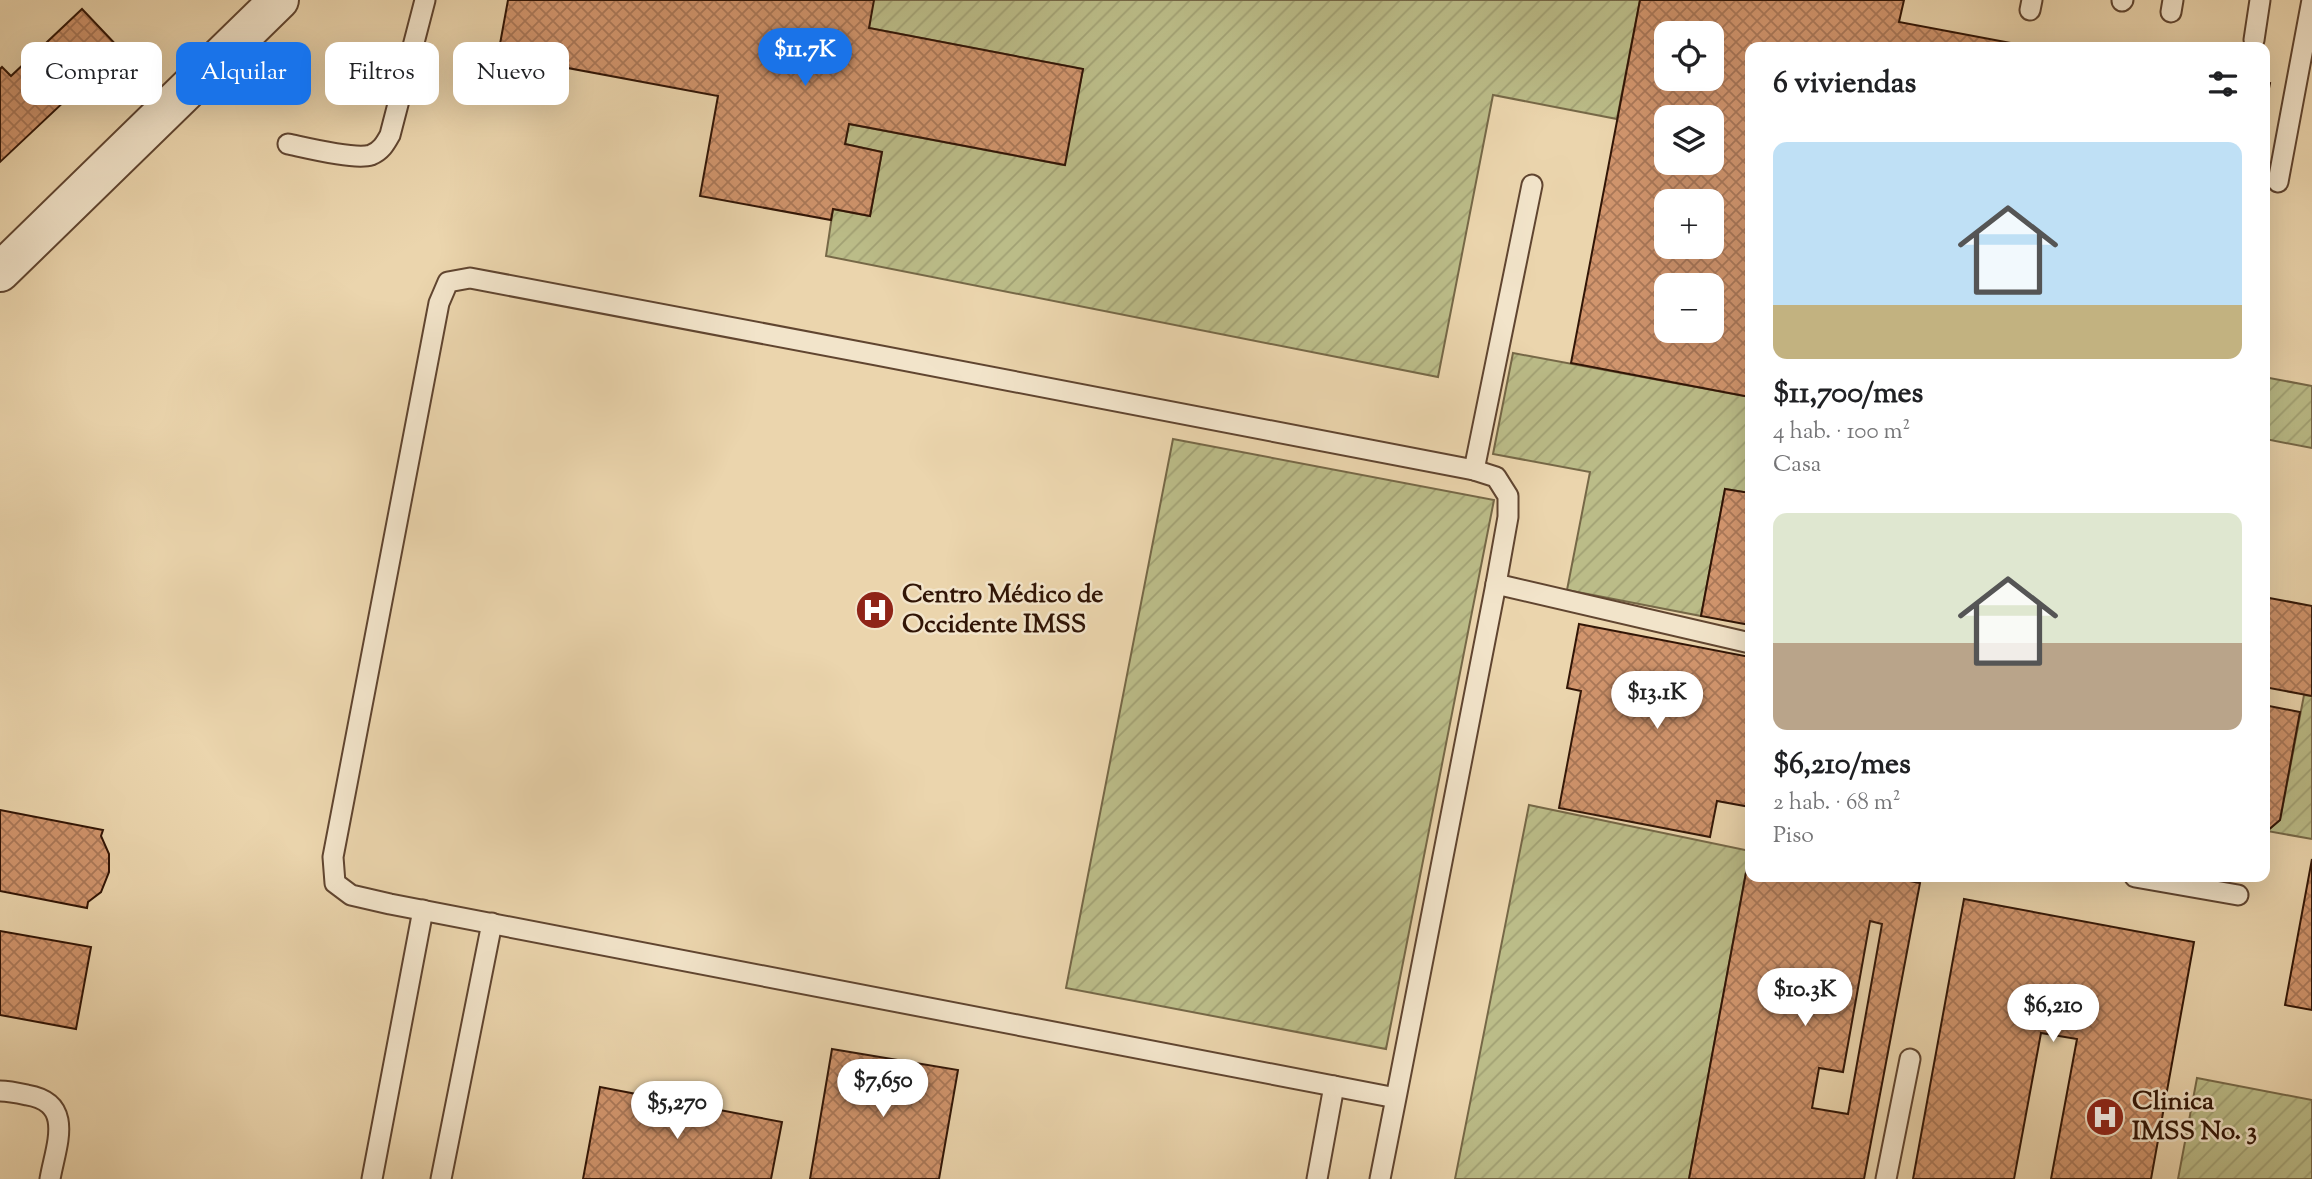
<!DOCTYPE html>
<html lang="es">
<head>
<meta charset="utf-8">
<style>
	body { margin:0; font-family:"Sorts Mill Goudy",serif; background:#f6f6f6; color:#202124; height:100vh; display:flex; flex-direction:column; font-size:26px; white-space:nowrap }
	* { box-sizing:border-box; margin:0 }
	p { font-size:23px; color:#757577 }
	.icon { flex:none; width:38px; height:38px; fill:none; stroke:currentColor; stroke-width:2; stroke-linecap:round; stroke-linejoin:round }
	.map { position:relative; flex:1; overflow:hidden }
	.details { position:absolute; left:1745px; top:42px; width:525px; height:840px; display:flex; flex-direction:column; background:#fff; border-radius:14px; box-shadow:0 7px 28px #0002 }
	.details>* { flex:none }
	.guide { position:absolute; left:21px; top:42px; width:665px; height:63px; display:flex; gap:14px }
	.buttons { position:absolute; left:1654px; top:21px; display:grid; gap:14px }
	.buttons a { display:grid; place-items:center; width:70px; height:70px; border-radius:14px; background:#fff; box-shadow:0 7px 28px #0002; font-size:35px }
	.price { position:absolute; translate:-50% -60px; padding:0 16px; border-radius:24px; background:#fff; color:#222; font-size:23px; line-height:46px; filter:drop-shadow(0 2px 4px #0008) }
	.price::after { content:''; position:absolute; left:50%; top:42px; width:21px; height:16px; margin-left:-10px; background:inherit; clip-path:polygon(0 0,100% 0,50% 100%) }
	.price.selected { background:#1a73e8; color:#fff }
	ul { padding:0; list-style:none }
	li { display:grid; align-content:center; gap:14px; height:371px; padding:0 28px }
	li span { display:grid; place-items:center; height:217px; border-radius:14px; color:#555 }
	li>.icon { margin-inline-start:auto }
	span .icon { width:126px; height:126px; fill:#fffc; stroke-width:1 }
	li b { font-size:30px }
	h2 { display:flex; justify-content:space-between; align-items:center; height:84px; padding:0 28px; font-size:30px }
	.pill { padding:0 24px; border-radius:14px; background:#fff; box-shadow:0 7px 28px #0002; font-size:24px; line-height:63px }
	.pill.selected { background:#1a73e8; color:#fff }
	.map>svg:first-child { display:block }
</style>
</head>
<body>
<div class="map">
<svg width="2312" height="1179" viewBox="0 0 2312 1179">
	<defs>
		<pattern id="garden-furrows" width="10" height="10" patternUnits="userSpaceOnUse" patternTransform="scale(1.75)"><rect width="10" height="10" fill="#bbbc88"/><path d="M-1 1l2-2M0 10L10 0M9 11l2-2" fill="none" stroke="#a1a174"/></pattern>
		<pattern id="building-cross-hatch" width="8" height="8" patternUnits="userSpaceOnUse" patternTransform="scale(1.75)"><rect width="8" height="8" fill="#d1956d"/><path d="M0 0l8 8M0 8l8-8" fill="none" stroke="#aa7858"/></pattern>
	</defs>
	<rect width="100%" height="100%" fill="#ebd5ad"/>
	<filter id="stains"><feTurbulence type="fractalNoise" baseFrequency=".00286" numOctaves="4"/><feColorMatrix values="0 0 0 0 .2 0 0 0 0 .09 0 0 0 0 .02 0 0 0 .5 -.17"/></filter>
	<radialGradient id="worn" r=".72"><stop offset=".6" stop-color="#630" stop-opacity="0"/><stop offset="1" stop-color="#630" stop-opacity=".3"/></radialGradient>
	<g fill="url(#garden-furrows)" stroke="#766847" stroke-width="2">
		<path d="M873 0H1640L1617 119 1493 95 1438 377 826 256 833 209 870 216 882 152 845 144 849 124 1064 165 1083 69 869 28Z"/>
		<path d="M1513 353 1750 397V493L1725 489 1701 616 1567 590 1590 472 1493 454Z"/>
		<path d="M2264 377 2312 386V448L2265 439Z"/>
		<path d="M1173 439 1494 500 1386 1049 1066 988Z"/>
		<path d="M2304 695 2312 696V839L2267 831 2280 820Z"/>
		<path d="M1529 805 1750 851 1689 1179H1455Z"/>
		<path d="M2197 1078 2312 1100V1179H2178Z"/>
	</g>
	<g fill="url(#building-cross-hatch)" stroke="#311506" stroke-width="2" fill-rule="evenodd">
		<path d="M508 0H874L869 28 1083 69 1065 165 849 124 845 144 882 152 870 216 833 209 831 220 700 196 718 96 498 55Z"/>
		<path d="M1640 0H1904L1899 22 2032 47H1750V397L1571 363ZM1666 33H1712V79H1666ZM1666 117H1712V163H1666ZM1666 201H1712V247H1666ZM1666 285H1712V331H1666Z"/>
		<path d="M82 9 120 49 0 162V69L2 67 11 76Z"/>
		<path d="M2264 82 2270 83 2264 114Z"/>
		<path d="M1725 489 1750 493V625L1701 616Z"/>
		<path d="M2264 597 2312 606V696L2264 687Z"/>
		<path d="M1579 624 1750 657V807L1717 801 1710 837 1559 808 1581 691 1567 688Z"/>
		<path d="M2264 705 2300 712 2280 820 2267 831 2264 830Z"/>
		<path d="M0 810 103 830 101 836 109 854V872L101 892 88 902 87 908 0 891Z"/>
		<path d="M1750 851V877H1888L1920 883 1864 1179H1689ZM1870 921 1882 924 1848 1114 1812 1108 1819 1068 1843 1072Z"/>
		<path d="M2312 859V1010L2285 1005Z"/>
		<path d="M1964 899 2194 942 2151 1179H2051L2077 1039 2041 1033 2014 1179H1913Z"/>
		<path d="M0 931 91 947 76 1029 0 1015Z"/>
		<path d="M832 1049 958 1070 939 1179H810Z"/>
		<path d="M600 1087 782 1122 771 1179H583Z"/>
	</g>
	<g fill="none" stroke-linecap="round" stroke-linejoin="round">
		<g stroke="#604530" stroke-width="23">
			<g id="lane">
				<path d="M2122 1 2123 0"/>
				<path d="M2030 10 2032 0"/>
				<path d="M2171 12 2173 0"/>
				<path d="M2254 40 2260 0"/>
				<path d="M288 144C307 148 355 160 371 155 381 151 385 144 390 135L425 0"/>
				<path d="M2278 182 2312 0"/>
				<path d="M1474 470 1532 185"/>
				<path d="M1496 584 1750 643"/>
				<path d="M2135 877 2238 895"/>
				<path d="M0 1091C9 1091 18 1093 27 1095 75 1103 56 1145 50 1179"/>
				<path d="M372 1179 423 910"/>
				<path d="M441 1179 492 923"/>
				<path d="M1317 1179 1334 1086"/>
				<path d="M1380 1179 1396 1098 1496 584 1508 517V496L1496 477 1474 470C1139 405 805 341 470 278L448 282 439 303 333 857 335 883 351 895 390 904 1396 1098"/>
				<path d="M1886 1179 1910 1059"/>
			</g>
		</g>
		<g stroke="#604530" stroke-width="42">
			<path id="street" d="M0 272 279 0"/>
		</g>
		<use href="#lane" stroke="#f2e4ca" stroke-width="19"/>
		<use href="#street" stroke="#f2e4ca" stroke-width="38"/>
	</g>
	<defs>
		<g id="hospital-disc" transform="scale(2.0125)"><circle r="9.5" fill="#8f2418" stroke="#f2e4ca"/><path d="M-5-5h3v3.5h4V-5h3V5h-3V1.5h-4V5h-3Z" fill="#fff"/></g>
	</defs>
	<g fill-rule="evenodd">
		<use href="#hospital-disc" x="875" y="610"/>
		<use href="#hospital-disc" x="2105" y="1117"/>
	</g>
	<g text-anchor="middle" dominant-baseline="central" stroke-width="5" stroke-linejoin="round" paint-order="stroke">
		<g font-size="26" font-weight="bold" fill="#311506" stroke="#f2e4ca" text-anchor="start">
			<text x="902" y="595">Centro Médico de<tspan x="902" dy="30">Occidente IMSS</tspan></text>
			<text x="2132" y="1102">Clinica<tspan x="2132" dy="30">IMSS No. 3</tspan></text>
		</g>
	</g>
	<rect width="100%" height="100%" filter="url(#stains)"/>
	<rect width="100%" height="100%" fill="url(#worn)"/>
</svg>
<div class="buttons">
<a><svg class="icon" aria-label="locate" viewBox="0 0 24 24"><circle cx="12" cy="12" r="6"/><path d="M12 2v4M12 18v4M2 12h4M18 12h4"/></svg></a>
<a><svg class="icon" aria-label="layers" viewBox="0 0 24 24"><path d="M12 4l9 5-9 5-9-5zM3 14l9 5 9-5"/></svg></a>
<a>+</a>
<a>−</a>
</div>
<b class="price selected" style="left:805px;top:88px">$11.7K</b>
<b class="price" style="left:1657px;top:731px">$13.1K</b>
<b class="price" style="left:1805px;top:1028px">$10.3K</b>
<b class="price" style="left:2053px;top:1044px">$6,210</b>
<b class="price" style="left:883px;top:1119px">$7,650</b>
<b class="price" style="left:677px;top:1141px">$5,270</b>
<div class="guide">
<a class="pill">Comprar</a>
<a class="pill selected">Alquilar</a>
<a class="pill">Filtros</a>
<a class="pill">Nuevo</a>
</div>
<section class="details">
<h2>6 viviendas<svg class="icon" aria-label="filters" viewBox="0 0 24 24"><path d="M4 7h16M4 17h16"/><circle cx="9" cy="7" r="2"/><circle cx="15" cy="17" r="2"/></svg></h2>
<ul>
<li><span style="background:linear-gradient(#bfe0f5 75%,#c2b280 0)"><svg class="icon" aria-label="home" viewBox="0 0 24 24"><path d="M3 11l9-7 9 7M6 9v11h12V9"/></svg></span><div><b>$11,700/mes</b><p>4 hab. · 100 m²</p><p>Casa</p></div></li>
<li><span style="background:linear-gradient(#dfe7d0 60%,#b9a48a 0)"><svg class="icon" aria-label="home" viewBox="0 0 24 24"><path d="M3 11l9-7 9 7M6 9v11h12V9"/></svg></span><div><b>$6,210/mes</b><p>2 hab. · 68 m²</p><p>Piso</p></div></li>
</ul>
</section>
</div>
</body>
</html>
